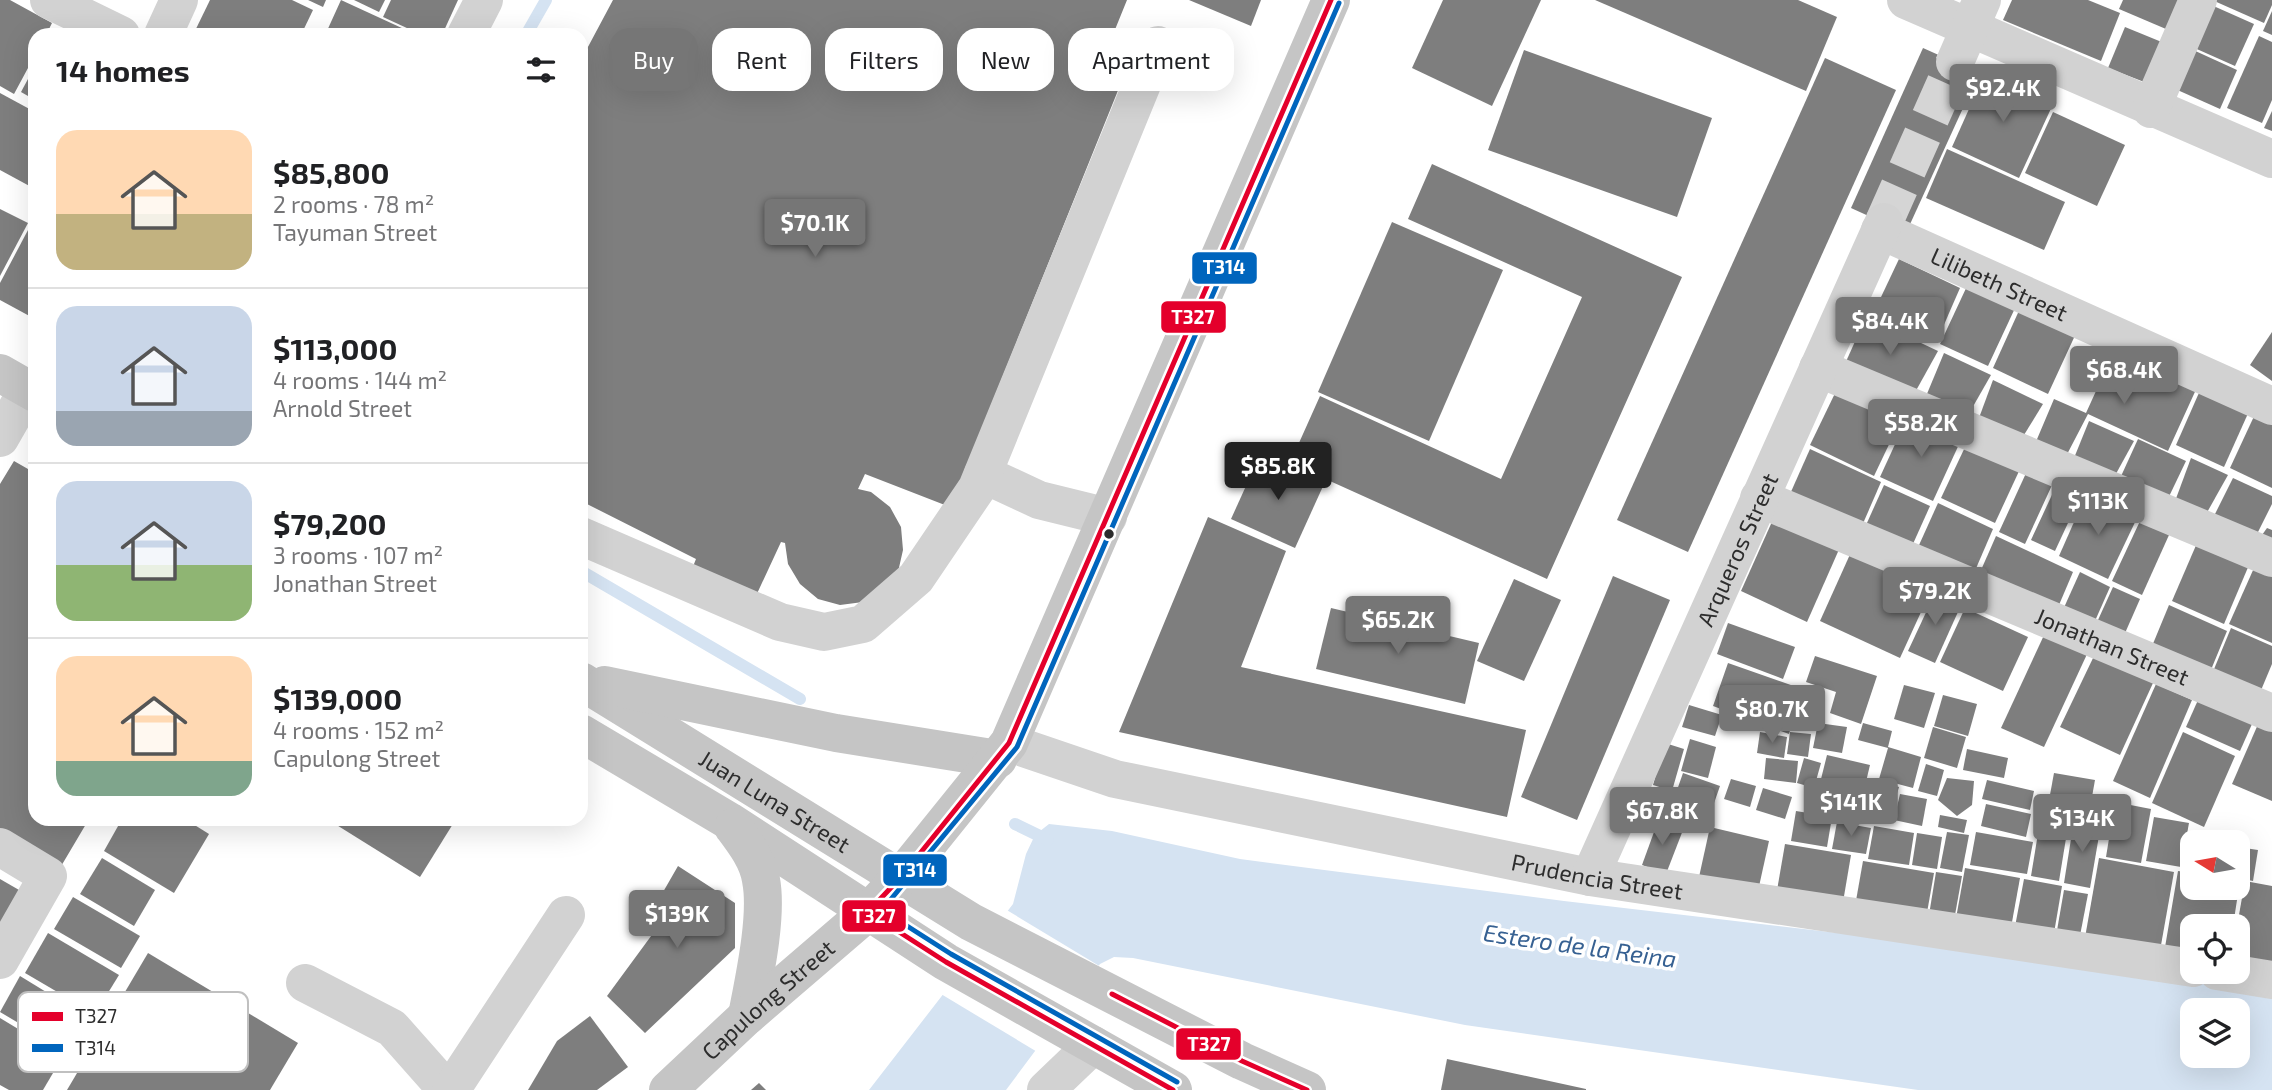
<!DOCTYPE html>
<html lang="en">
<head>
<meta charset="utf-8">
<style>
	body { margin:0; font-family:"Exo 2",sans-serif; background:#f6f6f6; color:#202124; height:100vh; display:flex; flex-direction:column; font-size:26px; white-space:nowrap }
	* { box-sizing:border-box; margin:0 }
	p { font-size:23px; color:#757577 }
	.icon { flex:none; width:38px; height:38px; fill:none; stroke:currentColor; stroke-width:2; stroke-linecap:round; stroke-linejoin:round }
	.map { position:relative; flex:1; overflow:hidden }
	.drawer { position:absolute; left:28px; top:28px; width:560px; height:798px; display:flex; flex-direction:column; background:#fff; border-radius:21px; box-shadow:0 7px 28px #0002 }
	.drawer>* { flex:none }
	.banner { position:absolute; left:609px; top:28px; width:665px; height:63px; display:flex; gap:14px }
	.needle { width:46px; rotate:281deg }
	.fabs { position:absolute; left:2180px; top:830px; display:grid; gap:14px }
	.fabs a { display:grid; place-items:center; width:70px; height:70px; border-radius:14px; background:#fff; box-shadow:0 7px 28px #0002; font-size:35px }
	.price { position:absolute; translate:-50% -60px; padding:0 16px; border-radius:7px; background:#767676; color:#fff; font-size:23px; line-height:46px; filter:drop-shadow(0 2px 4px #0008) }
	.price::after { content:''; position:absolute; left:50%; top:42px; width:21px; height:16px; margin-left:-10px; background:inherit; clip-path:polygon(0 0,100% 0,50% 100%) }
	.price.active { background:#222; color:#fff }
	ul { padding:0; list-style:none }
	li { display:flex; align-items:center; gap:21px; height:175px; padding:0 28px }
	li+li { border-top:2px solid #e0e0e0 }
	li span { display:grid; place-items:center; flex:none; width:196px; height:140px; border-radius:21px; color:#555 }
	li>.icon { margin-inline-start:auto }
	span .icon { width:84px; height:84px; fill:#fffc; stroke-width:1 }
	li b { font-size:30px }
	h2 { display:flex; justify-content:space-between; align-items:center; height:84px; padding:0 28px; font-size:30px }
	.tag { padding:0 24px; border-radius:21px; background:#fff; box-shadow:0 7px 28px #0002; font-size:24px; line-height:63px }
	.tag.active { background:#767676; color:#fff }
	.map>svg:first-child { display:block }
</style>
</head>
<body>
<div class="map">
<svg width="2272" height="1090" viewBox="0 0 2272 1090">
	<rect width="100%" height="100%" fill="#fff"/>
	<path fill="#d5e3f2" fill-rule="evenodd" d="M1049 824 1112 831 1240 859 1564 901 2199 975 2272 987V1090H1918L1465 1025 1133 958 1114 957 1100 964 1006 1090H869L1013 904 1026 854 1035 835ZM2193 1010H2238V1055H2193Z"/>
	<path fill="#fff" d="M1005 909 1101 967 1039 1053 941 994Z"/>
	<g fill="none" stroke-linecap="round" stroke-linejoin="round">
		<g stroke="#d5e3f2" stroke-width="12">
			<path d="M526 35 546 0"/>
			<path d="M581 571 800 699"/>
			<path d="M1015 824 1048 840"/>
		</g>
	</g>
	<g fill="#7e7e7e">
		<path d="M0 0H10L52 23 46 35H35V55L14 94 0 86Z"/>
		<path d="M210 0H292L313 10 301 35H193Z"/>
		<path d="M308 0H326L323 7Z"/>
		<path d="M341 0 417 35 326 33Z"/>
		<path d="M354 0H385L379 12Z"/>
		<path d="M391 0H458L442 35H422L383 17Z"/>
		<path d="M613 0H1127L1097 74 1121 83 950 507 865 474 858 489 871 492 890 507 901 527 903 550 898 572 863 602 840 605 818 599 800 584 788 564 785 543 781 542 755 598 692 569 696 559 581 501V60Z"/>
		<path d="M1189 0H1261L1251 26Z"/>
		<path d="M1443 0H1541L1492 106 1412 68Z"/>
		<path d="M1595 0H1798L1837 17 1806 91Z"/>
		<path d="M2012 0H2088L2120 13 2101 61 2003 20Z"/>
		<path d="M2123 0H2186L2173 32 2119 9Z"/>
		<path d="M2212 0H2272V5L2264 23Z"/>
		<path d="M2209 4 2254 24 2235 66 2190 46Z"/>
		<path d="M2272 11V35L2263 31Z"/>
		<path d="M2125 27 2169 45 2152 85 2108 68Z"/>
		<path d="M55 28 69 35H51Z"/>
		<path d="M2259 36 2272 42V100L2262 123 2227 108Z"/>
		<path d="M1923 48 1979 73 1906 233 1851 208Z"/>
		<path d="M2191 49 2237 70 2220 109 2173 88Z"/>
		<path d="M1524 50 1712 118 1677 217 1488 150Z"/>
		<path d="M1825 58 1896 90 1688 552 1617 520Z"/>
		<path d="M35 66V100L21 92Z"/>
		<path d="M1986 71 2054 102 2019 178 1952 147Z"/>
		<path d="M0 93 35 112V189L0 170Z"/>
		<path d="M2272 111V131L2264 128Z"/>
		<path d="M2053 112 2125 145 2097 206 2025 173Z"/>
		<path d="M1947 149 2065 202 2044 250 1926 198Z"/>
		<path d="M1432 164 1682 277 1547 579 1290 463 1320 396 1501 479 1582 297 1408 219Z"/>
		<path d="M0 209 28 223 0 276Z"/>
		<path d="M1392 222 1503 270 1429 441 1318 392Z"/>
		<path d="M28 230 35 234V319L0 300V283Z"/>
		<path d="M1899 259 1960 288 1936 343 1873 314Z"/>
		<path d="M1968 284 2016 306 1988 366 1940 344Z"/>
		<path d="M2022 304 2078 329 2048 394 1993 368Z"/>
		<path d="M1866 317 1938 351 1913 396 1844 366Z"/>
		<path d="M2272 332V381L2250 365Z"/>
		<path d="M2117 345 2199 383 2168 451 2088 414 2062 464 2032 451 2054 399 2086 413Z"/>
		<path d="M1944 353 1991 375 1967 417 1924 401Z"/>
		<path d="M1993 380 2043 404 2019 443 1976 426Z"/>
		<path d="M1839 385 1903 415 1874 476 1810 445Z"/>
		<path d="M2202 386 2250 409 2224 467 2176 445Z"/>
		<path d="M2256 412 2272 419V488L2230 468Z"/>
		<path d="M1908 416 1961 440 1933 501 1880 477Z"/>
		<path d="M2089 421 2134 441 2112 481 2072 463Z"/>
		<path d="M2138 439 2186 461 2164 507 2117 485Z"/>
		<path d="M1966 445 2020 469 1995 523 1941 498Z"/>
		<path d="M1810 449 1881 482 1858 535 1786 503Z"/>
		<path d="M1260 455 1324 484 1295 548 1231 519Z"/>
		<path d="M2191 458 2228 475 2205 516 2174 504Z"/>
		<path d="M14 461 35 473V819H89L60 868 0 833V484Z"/>
		<path d="M2027 471 2053 483 2025 544 1999 532Z"/>
		<path d="M2233 478 2272 496V504L2253 542 2211 522Z"/>
		<path d="M2057 484 2081 495 2055 551 2031 540Z"/>
		<path d="M1884 485 1930 506 1908 555 1862 534Z"/>
		<path d="M2086 495 2137 518 2108 579 2059 556Z"/>
		<path d="M1938 503 1993 529 1971 580 1915 554Z"/>
		<path d="M1775 515 1841 545 1807 622 1741 591Z"/>
		<path d="M1208 517 1286 551 1241 667 1526 730 1507 817 1119 732Z"/>
		<path d="M2140 521 2169 535 2142 595 2112 581Z"/>
		<path d="M2267 528 2272 530V550L2257 542Z"/>
		<path d="M1996 536 2073 572 2056 612 1978 577Z"/>
		<path d="M2197 543 2249 565 2224 624 2172 601Z"/>
		<path d="M1852 550 1932 588 1900 658 1820 621Z"/>
		<path d="M2254 568 2272 575V643L2229 624Z"/>
		<path d="M2080 572 2110 587 2091 630 2062 612Z"/>
		<path d="M1613 576 1670 600 1577 820 1521 797Z"/>
		<path d="M1514 579 1561 600 1524 681 1477 661Z"/>
		<path d="M2113 587 2140 599 2122 640 2093 631Z"/>
		<path d="M1936 591 1962 603 1935 663 1908 651Z"/>
		<path d="M2169 605 2227 631 2208 677 2150 651Z"/>
		<path d="M1331 608 1479 643 1465 704 1316 669Z"/>
		<path d="M1965 608 2028 637 2003 691 1940 662Z"/>
		<path d="M1728 623 1795 647 1783 679 1717 654Z"/>
		<path d="M2231 628 2272 646V664L2259 695 2212 674Z"/>
		<path d="M2045 633 2088 652 2044 747 2001 728Z"/>
		<path d="M1815 656 1877 676 1861 724 1830 713 1836 692 1806 682Z"/>
		<path d="M2094 656 2153 683 2120 755 2060 727Z"/>
		<path d="M1728 663 1825 697 1814 727 1793 720 1789 734 1713 706Z"/>
		<path d="M2156 684 2192 700 2150 798 2113 781Z"/>
		<path d="M1904 685 1935 693 1924 728 1894 719Z"/>
		<path d="M2202 691 2256 715 2240 751 2186 727Z"/>
		<path d="M1943 695 1977 704 1968 736 1934 726Z"/>
		<path d="M1689 705 1722 715 1715 736 1682 727Z"/>
		<path d="M2259 722 2272 727V801L2232 784Z"/>
		<path d="M1818 723 1847 727 1842 753 1813 748Z"/>
		<path d="M1863 723 1892 731 1888 747 1921 757 1913 788 1879 779 1888 748 1858 740Z"/>
		<path d="M1933 727 1966 737 1957 768 1924 758Z"/>
		<path d="M1760 732 1787 737 1784 758 1757 753Z"/>
		<path d="M1790 732 1811 734 1808 757 1787 754Z"/>
		<path d="M2183 732 2235 756 2204 827 2152 803Z"/>
		<path d="M1690 739 1716 747 1708 778 1681 771Z"/>
		<path d="M1665 743 1684 749 1672 791 1653 785Z"/>
		<path d="M1967 749 2008 758 2004 778 1963 770Z"/>
		<path d="M1827 755 1870 765 1864 790 1821 779Z"/>
		<path d="M1766 758 1798 761 1796 783 1764 779Z"/>
		<path d="M1804 758 1821 763 1814 788 1797 783Z"/>
		<path d="M1926 764 1944 770 1937 796 1918 791Z"/>
		<path d="M1683 773 1720 786 1713 806 1676 793Z"/>
		<path d="M2054 773 2095 780 2088 819 2047 811Z"/>
		<path d="M1947 778 1974 781 1972 805 1957 816 1938 800Z"/>
		<path d="M1731 779 1756 786 1750 807 1724 799Z"/>
		<path d="M1876 780 1899 787 1892 810 1871 794Z"/>
		<path d="M1987 780 2034 791 2030 810 1982 799Z"/>
		<path d="M1821 781 1867 794 1887 811 1818 792Z"/>
		<path d="M1763 788 1792 797 1785 819 1756 810Z"/>
		<path d="M1900 794 1927 799 1922 826 1894 820Z"/>
		<path d="M1676 800 1709 810 1702 832 1669 821Z"/>
		<path d="M2115 802 2151 809 2141 863 2106 857Z"/>
		<path d="M1986 804 2031 814 2026 837 1981 826Z"/>
		<path d="M1796 811 1832 817 1827 847 1791 841Z"/>
		<path d="M1940 815 1967 820 1964 833 1938 827Z"/>
		<path d="M2041 815 2069 820 2059 881 2031 876Z"/>
		<path d="M2154 817 2189 823 2181 867 2146 861Z"/>
		<path d="M122 819H185L209 834 174 893 104 851Z"/>
		<path d="M199 819H216L212 826Z"/>
		<path d="M327 819H456L420 877Z"/>
		<path d="M2074 820 2101 824 2090 888 2064 883Z"/>
		<path d="M1658 821 1683 830 1666 874 1642 865Z"/>
		<path d="M1837 822 1871 828 1866 854 1832 849Z"/>
		<path d="M1874 826 1914 833 1909 865 1868 859Z"/>
		<path d="M1710 827 1769 841 1758 891 1699 877Z"/>
		<path d="M1947 832 1969 835 1962 872 1940 868Z"/>
		<path d="M1976 832 2033 842 2027 874 1970 865Z"/>
		<path d="M1917 833 1942 837 1937 869 1912 865Z"/>
		<path d="M2192 839 2200 840 2193 842V870L2187 868Z"/>
		<path d="M1785 844 1851 855 1842 908 1776 896Z"/>
		<path d="M2238 847 2258 850 2253 881 2238 878Z"/>
		<path d="M102 858 155 890 134 926 80 894Z"/>
		<path d="M2099 858 2174 872 2158 962 2083 949Z"/>
		<path d="M1863 861 1934 873 1925 924 1854 912Z"/>
		<path d="M678 866 735 903V948L645 1033 607 996 668 913 655 906Z"/>
		<path d="M1965 868 2020 878 2010 933 1955 924Z"/>
		<path d="M2178 871 2193 873V887H2239L2233 926H2193V965L2163 959Z"/>
		<path d="M1936 872 1962 876 1953 926 1928 921Z"/>
		<path d="M0 879 26 894 0 939Z"/>
		<path d="M2024 879 2062 886 2053 939 2014 932Z"/>
		<path d="M2245 881 2272 886V968L2238 962 2237 926Z"/>
		<path d="M2064 890 2088 894 2078 946 2055 942Z"/>
		<path d="M73 897 140 936 121 968 54 929Z"/>
		<path d="M48 933 119 975 95 1014 25 973Z"/>
		<path d="M148 953 298 1043 270 1090H67Z"/>
		<path d="M20 976 92 1020 71 1054 0 1012Z"/>
		<path d="M590 1016 628 1067 597 1090H528L557 1041Z"/>
		<path d="M0 1018 63 1056 43 1090H9L0 1085Z"/>
		<path d="M1447 1059 1586 1089V1090H1441Z"/>
		<path d="M759 1083 766 1090H751Z"/>
	</g>
	<g fill="none" stroke-linecap="round" stroke-linejoin="round">
		<path stroke="#d5d5d5" stroke-width="38" stroke-dasharray="38 19" stroke-linecap="butt" d="M1884 222 1955 62"/>
		<g stroke="#d2d2d2" stroke-width="38">
			<path d="M49 0 121 35"/>
			<path d="M1906 0 2272 159"/>
			<path d="M163 35 179 0"/>
			<path d="M466 35 484 0"/>
			<path d="M1955 62 1982 0"/>
			<path d="M2151 109 2198 0"/>
			<path id="s1" d="M1880 230 2272 406"/>
			<path d="M1818 368 2272 558"/>
			<path d="M0 438 28 389"/>
			<path d="M983 474 1039 500 1108 517"/>
			<path id="s2" d="M1759 498 2272 713"/>
			<path d="M581 536 780 622 824 632 863 624 916 578 977 488 1158 45"/>
			<path id="s3" d="M1009 743 1115 779 1590 877 2193 968"/>
			<path d="M0 847 48 876 0 960"/>
			<path id="s4" d="M1590 877 1884 222"/>
			<path d="M2217 971 2272 980"/>
			<path d="M305 983 392 1028 447 1090"/>
			<path d="M451 1090 566 915"/>
			<path d="M1046 1090 1093 1045"/>
		</g>
		<g stroke="#c5c5c5" stroke-width="38">
			<path d="M0 373 35 393"/>
			<path id="s5" d="M581 681 971 922 1242 1061 1307 1090"/>
			<path d="M605 685 836 733 998 759"/>
			<path d="M581 733 729 821 946 962 1173 1090"/>
			<path d="M733 827C745 843 758 860 761 880 768 916 754 979 747 1016"/>
			<path id="s6" d="M668 1090 747 1016 868 912 901 877 1009 743 1331 0"/>
		</g>
		<g stroke="#fff" stroke-width="10">
			<g id="bus-1">
				<path d="M1112 994 1242 1061 1307 1090"/>
				<path d="M1173 1090 946 962 868 912 901 877 1009 743 1331 0"/>
			</g>
		</g>
		<g stroke="#fff" stroke-width="10">
			<path id="bus-2" d="M1177 1082 951 954 882 910 1017 747 1339 3"/>
		</g>
		<use href="#bus-1" stroke="#e4002b" stroke-width="5"/>
		<use href="#bus-2" stroke="#0065bd" stroke-width="5"/>
	</g>
	<circle fill="#2d2d2d" stroke="#fff" stroke-width="2.5" cx="1109" cy="534" r="6"/>
	<g text-anchor="middle" dominant-baseline="central" stroke-width="7" stroke-linejoin="round" paint-order="stroke">
		<g font-size="23" fill="#2d2d2d" stroke="#fff">
			<text stroke="none"><textPath href="#s1" startOffset="131">Lilibeth Street</textPath></text>
			<text stroke="none"><textPath href="#s4" startOffset="359">Arqueros Street</textPath></text>
			<text stroke="none"><textPath href="#s2" startOffset="383">Jonathan Street</textPath></text>
			<text stroke="none"><textPath href="#s5" startOffset="228">Juan Luna Street</textPath></text>
			<text stroke="none"><textPath href="#s3" startOffset="604">Prudencia Street</textPath></text>
			<text stroke="none"><textPath href="#s6" startOffset="135">Capulong Street</textPath></text>
		</g>
		<g font-size="24" font-style="italic" fill="#376192" stroke="#fff">
			<text transform="translate(1580 945) rotate(8)">Estero de la Reina</text>
		</g>
	</g>
	<rect x="18" y="992" width="230" height="80" rx="10" fill="#fff" stroke="#c0c0c0" stroke-width="2"/>
	<rect x="32" y="1012" width="31" height="9" fill="#e4002b"/>
	<rect x="32" y="1044" width="31" height="8" fill="#0065bd"/>
	<g font-size="19" fill="#2d2d2d">
		<text x="75" y="1023">T327</text>
		<text x="75" y="1055">T314</text>
	</g>
	<g stroke="#fff" stroke-width="2.5">
		<rect x="1191" y="251" width="67" height="34" rx="7" fill="#0065bd"/>
		<rect x="1160" y="300" width="67" height="34" rx="7" fill="#e4002b"/>
		<rect x="882" y="853" width="66" height="34" rx="7" fill="#0065bd"/>
		<rect x="841" y="899" width="66" height="34" rx="7" fill="#e4002b"/>
		<rect x="1175" y="1027" width="67" height="34" rx="7" fill="#e4002b"/>
	</g>
	<g font-size="19" text-anchor="middle" font-weight="bold" fill="#fff">
		<text x="1224" y="274">T314</text>
		<text x="1193" y="324">T327</text>
		<text x="915" y="877">T314</text>
		<text x="874" y="923">T327</text>
		<text x="1209" y="1051">T327</text>
	</g>
</svg>
<div class="fabs">
<a><svg class="needle" viewBox="-14 -14 28 28"><path d="M0-13l5 13h-10z" fill="#e53935"/><path d="M0 13l5-13h-10z" fill="#757577"/></svg></a>
<a><svg class="icon" aria-label="locate" viewBox="0 0 24 24"><circle cx="12" cy="12" r="6"/><path d="M12 2v4M12 18v4M2 12h4M18 12h4"/></svg></a>
<a><svg class="icon" aria-label="layers" viewBox="0 0 24 24"><path d="M12 4l9 5-9 5-9-5zM3 14l9 5 9-5"/></svg></a>
</div>
<b class="price" style="left:2003px;top:124px">$92.4K</b>
<b class="price" style="left:815px;top:259px">$70.1K</b>
<b class="price" style="left:1890px;top:357px">$84.4K</b>
<b class="price" style="left:2124px;top:406px">$68.4K</b>
<b class="price" style="left:1921px;top:459px">$58.2K</b>
<b class="price active" style="left:1278px;top:502px">$85.8K</b>
<b class="price" style="left:2098px;top:537px">$113K</b>
<b class="price" style="left:1935px;top:627px">$79.2K</b>
<b class="price" style="left:1398px;top:656px">$65.2K</b>
<b class="price" style="left:1772px;top:745px">$80.7K</b>
<b class="price" style="left:1851px;top:838px">$141K</b>
<b class="price" style="left:1662px;top:847px">$67.8K</b>
<b class="price" style="left:2082px;top:854px">$134K</b>
<b class="price" style="left:677px;top:950px">$139K</b>
<div class="banner">
<a class="tag active">Buy</a>
<a class="tag">Rent</a>
<a class="tag">Filters</a>
<a class="tag">New</a>
<a class="tag">Apartment</a>
</div>
<section class="drawer">
<h2>14 homes<svg class="icon" aria-label="filters" viewBox="0 0 24 24"><path d="M4 7h16M4 17h16"/><circle cx="9" cy="7" r="2"/><circle cx="15" cy="17" r="2"/></svg></h2>
<ul>
<li><span style="background:linear-gradient(#ffd9b3 60%,#c2b280 0)"><svg class="icon" aria-label="home" viewBox="0 0 24 24"><path d="M3 11l9-7 9 7M6 9v11h12V9"/></svg></span><div><b>$85,800</b><p>2 rooms · 78 m²</p><p>Tayuman Street</p></div></li>
<li><span style="background:linear-gradient(#c9d6e8 75%,#9aa5b1 0)"><svg class="icon" aria-label="home" viewBox="0 0 24 24"><path d="M3 11l9-7 9 7M6 9v11h12V9"/></svg></span><div><b>$113,000</b><p>4 rooms · 144 m²</p><p>Arnold Street</p></div></li>
<li><span style="background:linear-gradient(#c9d6e8 60%,#8fb573 0)"><svg class="icon" aria-label="home" viewBox="0 0 24 24"><path d="M3 11l9-7 9 7M6 9v11h12V9"/></svg></span><div><b>$79,200</b><p>3 rooms · 107 m²</p><p>Jonathan Street</p></div></li>
<li><span style="background:linear-gradient(#ffd9b3 75%,#7fa58c 0)"><svg class="icon" aria-label="home" viewBox="0 0 24 24"><path d="M3 11l9-7 9 7M6 9v11h12V9"/></svg></span><div><b>$139,000</b><p>4 rooms · 152 m²</p><p>Capulong Street</p></div></li>
</ul>
</section>
</div>
</body>
</html>
